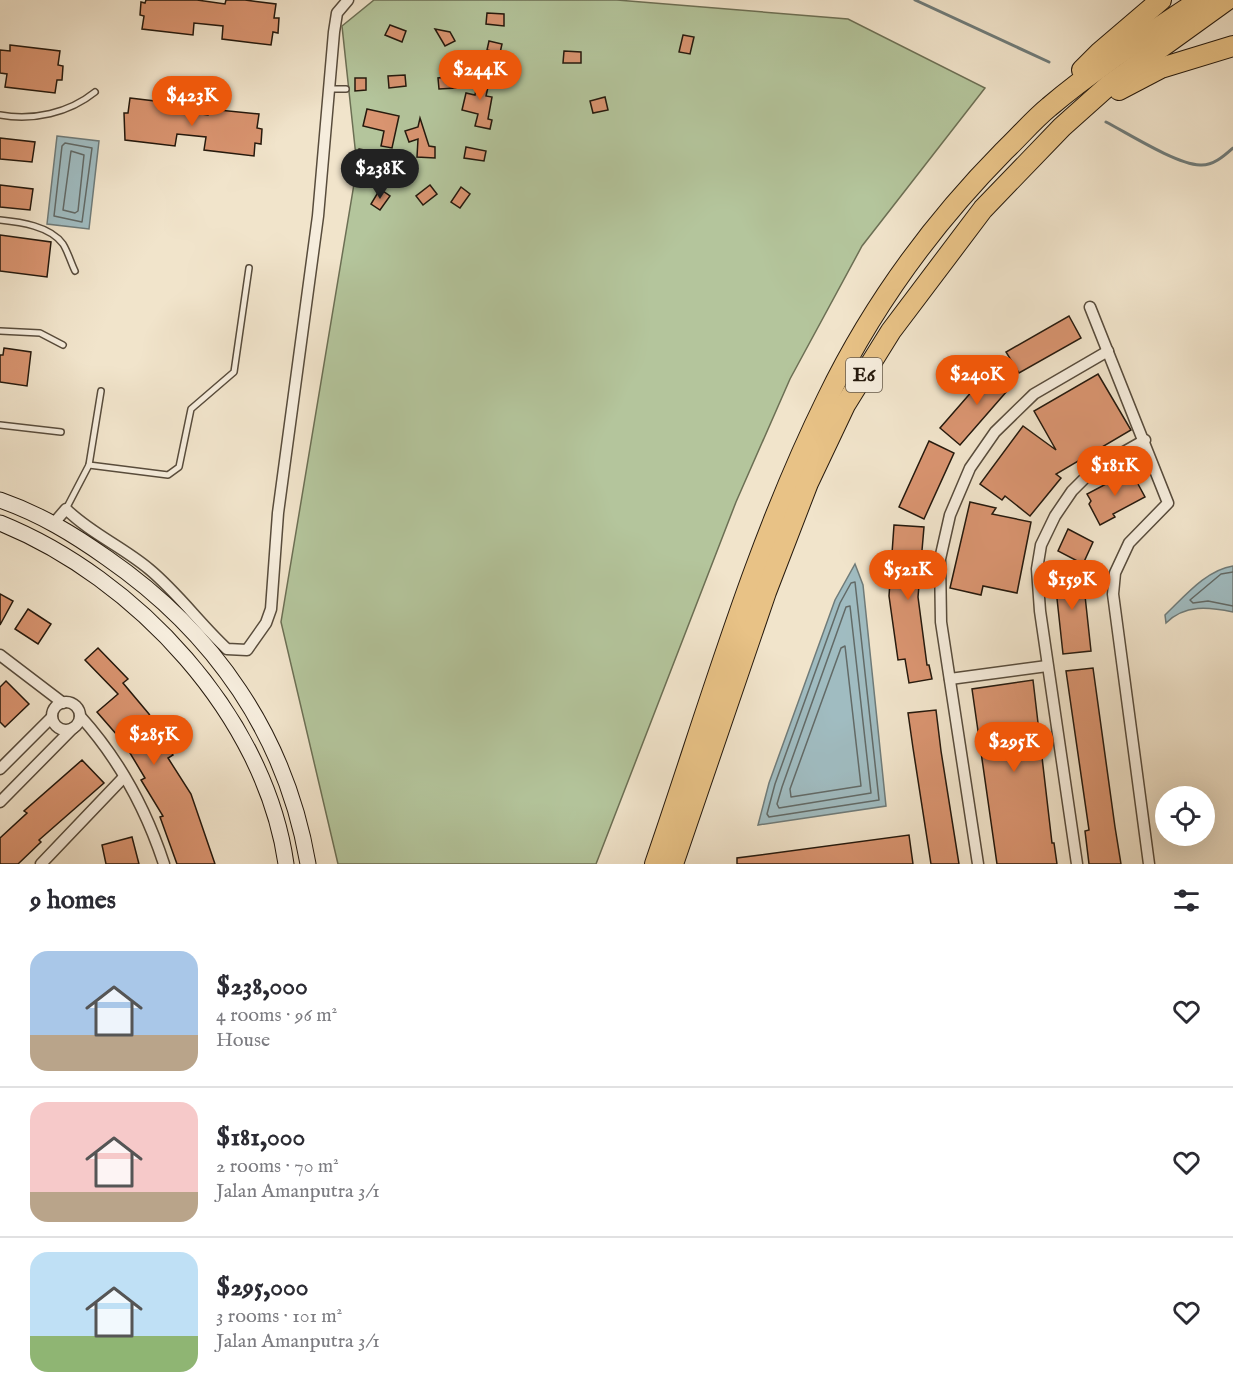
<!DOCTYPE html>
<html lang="en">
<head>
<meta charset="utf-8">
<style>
	body { margin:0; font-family:"IM FELL English",serif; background:#f2f2f3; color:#2b2b33; height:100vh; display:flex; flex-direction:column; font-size:22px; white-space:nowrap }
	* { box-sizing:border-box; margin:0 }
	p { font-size:20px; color:#7c7c81 }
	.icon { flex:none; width:33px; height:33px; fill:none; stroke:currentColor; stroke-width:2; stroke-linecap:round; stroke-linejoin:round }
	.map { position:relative; height:864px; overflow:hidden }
	.details { display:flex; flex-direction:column; background:#fff; flex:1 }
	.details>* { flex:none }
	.controls { position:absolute; left:1155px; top:786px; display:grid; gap:12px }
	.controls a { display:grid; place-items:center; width:60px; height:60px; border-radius:50%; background:#fff; box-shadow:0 6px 24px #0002; font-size:30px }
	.price { position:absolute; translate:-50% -51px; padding:0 14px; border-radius:21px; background:#ea580c; color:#fff; font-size:20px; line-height:39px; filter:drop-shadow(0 2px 3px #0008) }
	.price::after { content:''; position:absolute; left:50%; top:36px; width:18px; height:14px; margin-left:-9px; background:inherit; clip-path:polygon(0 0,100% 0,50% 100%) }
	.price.current { background:#222; color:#fff }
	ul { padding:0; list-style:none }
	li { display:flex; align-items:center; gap:18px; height:150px; padding:0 30px }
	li+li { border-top:2px solid #e1e1e2 }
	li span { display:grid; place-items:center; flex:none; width:168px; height:120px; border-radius:18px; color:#555 }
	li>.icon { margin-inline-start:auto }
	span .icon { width:72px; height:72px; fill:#fffc; stroke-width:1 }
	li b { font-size:26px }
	h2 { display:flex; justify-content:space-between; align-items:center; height:72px; padding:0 30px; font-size:26px }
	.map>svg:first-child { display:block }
</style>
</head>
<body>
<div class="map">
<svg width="1233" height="864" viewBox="0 0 1233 864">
	<rect width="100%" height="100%" fill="#f1e4cb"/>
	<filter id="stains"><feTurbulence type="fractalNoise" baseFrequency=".00333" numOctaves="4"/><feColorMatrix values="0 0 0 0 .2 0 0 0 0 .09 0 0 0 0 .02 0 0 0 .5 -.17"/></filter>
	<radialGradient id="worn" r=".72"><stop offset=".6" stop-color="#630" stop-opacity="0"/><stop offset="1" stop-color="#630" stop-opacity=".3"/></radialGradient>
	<path fill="#b4c59c" stroke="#6c6f54" stroke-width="1.5" d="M374 0H617L848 19 985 88 862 246 790 379 736 502 596 864H338L281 622 357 166 342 26Z"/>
	<g fill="#a0bcc1" stroke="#6f7b79" stroke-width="1.5">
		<path d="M57 136 99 141 89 229 47 224Z"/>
		<path d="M855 564 863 585 886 806 758 825 769 783 835 600Z"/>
		<path d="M1233 566V612C1209 607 1185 604 1166 623L1165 615C1184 597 1206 570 1233 566Z"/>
	</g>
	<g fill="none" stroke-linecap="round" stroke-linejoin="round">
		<g stroke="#626a67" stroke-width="1.5">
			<path d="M65 143 92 148 82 222 54 216 62 146Z"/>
			<path d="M71 151 84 155 78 211 75 213 63 210Z"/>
			<path d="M1233 572 1221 574 1190 600 1193 603 1208 601 1233 606"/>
			<path d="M855 582 879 800 769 817 767 814 775 784 840 603 851 583Z"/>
			<path d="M850 606 871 793 779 808 777 804 782 787 846 607Z"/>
			<path d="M845 646 861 786 791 797 790 789 841 648Z"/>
		</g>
		<g stroke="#6f7b79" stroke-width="3">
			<path d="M915 0 1049 62"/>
			<path d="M1106 122C1129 134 1176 164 1200 165 1213 166 1224 156 1233 148"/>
		</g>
	</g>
	<g fill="#d99470" stroke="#25190d" stroke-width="1.5">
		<path d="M146 0H197L225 4 226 0H245L276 4 274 18H279L278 33 273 32 271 45 222 39 223 26 194 23 193 35 142 29 144 16 140 15 141 2 145 3Z"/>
		<path d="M487 13 504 14V26L486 24Z"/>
		<path d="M390 25 406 31 402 42 385 35Z"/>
		<path d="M435 29 450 32 455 41 445 46Z"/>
		<path d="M683 35 694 37 690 54 679 52Z"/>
		<path d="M489 41 502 44 500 53 487 50Z"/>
		<path d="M10 45 60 51 58 65 63 66 62 80H57L55 93 5 87 7 74 0 73V50L10 51Z"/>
		<path d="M564 51 581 52V63H563Z"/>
		<path d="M480 70 491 73 486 96 492 97 488 119 492 120 490 129 475 126 478 114 462 110 466 93 475 95Z"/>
		<path d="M405 75 406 86 389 88 388 76Z"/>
		<path d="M455 76 456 88 439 89 438 78Z"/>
		<path d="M355 78H366V90L355 91Z"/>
		<path d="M605 97 608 110 593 113 590 101Z"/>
		<path d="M130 98 180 104 179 111 208 115 209 109 259 114 257 128 262 129 261 144 255 143 254 156 204 150 206 137 177 134 175 146 125 140 124 113H128Z"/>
		<path d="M367 109 399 116 392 148 381 146 384 131 363 126Z"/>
		<path d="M420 118 429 146 435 147V158L417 157 418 139 409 142 405 131 418 127Z"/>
		<path d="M0 138 35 142 32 162 0 159Z"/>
		<path d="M466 147 486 151 484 161 464 158Z"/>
		<path d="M359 149 376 152 374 163 357 161Z"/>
		<path d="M0 185 33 189 30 210 0 207Z"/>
		<path d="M430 185 437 194 423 205 416 196Z"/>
		<path d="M461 187 470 194 460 208 451 202Z"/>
		<path d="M380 189 390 196 380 210 371 204Z"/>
		<path d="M0 235 51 242 47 277 0 271Z"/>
		<path d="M1069 316 1081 338 1019 373 1006 352Z"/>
		<path d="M4 348 31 352 27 386 0 382V355H3Z"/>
		<path d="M994 366 1014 383 960 445 940 428Z"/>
		<path d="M1098 374 1131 430 1056 474 1061 478 1030 516 1005 496 1002 500 980 484 1023 426 1056 450 1034 411Z"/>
		<path d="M929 441 954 453 924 519 899 507Z"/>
		<path d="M1132 473 1145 497 1113 514 1115 517 1100 525 1089 504 1091 501 1087 494 1123 475 1124 477Z"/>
		<path d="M970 502 996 508 992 514 1031 522 1017 593 983 586 981 595 950 588Z"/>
		<path d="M894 525 924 527 918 597 927 665H929L932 679 909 683 905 659 898 660 889 596Z"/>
		<path d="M1068 529 1093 542 1083 564 1058 551Z"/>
		<path d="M1082 568 1091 651 1063 654 1054 571Z"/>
		<path d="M0 594 13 601 0 625Z"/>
		<path d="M28 609 51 624 38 644 15 629Z"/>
		<path d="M98 648 128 679 123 683 149 714 173 755 168 758 191 794 215 864H177L160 817 163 816 141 780 145 778 124 743 97 712 118 694 85 660Z"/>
		<path d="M1093 668 1115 827 1121 864H1089L1085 831 1089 830 1066 671Z"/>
		<path d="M1033 680 1052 843H1054L1057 864H997L972 689Z"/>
		<path d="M6 681 29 704 5 727 0 722V687Z"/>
		<path d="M936 710 941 751 959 864H931L913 748 908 713Z"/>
		<path d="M82 760 104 783 39 840 41 842 18 864H0V838L27 813 24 811Z"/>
		<path d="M909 835 913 864H737V858Z"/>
		<path d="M132 837 139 864H106L102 845Z"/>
	</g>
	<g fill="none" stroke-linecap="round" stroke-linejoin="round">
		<g stroke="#584c3c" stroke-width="8">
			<g id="lane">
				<path d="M330 89H346"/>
				<path d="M0 115C33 121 69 113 95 92"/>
				<path d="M0 220C20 222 50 226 63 244 68 252 71 263 75 271"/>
				<path d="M0 331 40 333 63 345"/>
				<path d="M0 425 61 432"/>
				<path d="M89 465 168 475 179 467 191 409 234 372 249 268"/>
				<path d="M66 509 89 465 101 391"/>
			</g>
		</g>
		<g stroke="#584c3c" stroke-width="13">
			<g id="street">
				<path d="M1090 307 1168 503 1129 543 1115 573 1113 594 1149 864"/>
				<path d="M54 523 66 509C90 533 123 547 149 569 178 593 200 624 227 649L247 650 266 623 271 609 278 513 318 216 334 32 337 13 348 0"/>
				<path d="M0 655 63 703"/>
				<path d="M950 679 1047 666"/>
				<circle cx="66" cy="716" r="14"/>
				<path d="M80 716C119 759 146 809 164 864"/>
				<path d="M0 769 52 717"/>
				<path d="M0 802 73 728"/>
				<path d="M41 864 124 777"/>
				<path d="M978 864 941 622 940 559 950 515 970 468 995 432 1034 394 1108 351"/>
				<path d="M1077 864 1040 611 1037 569 1041 545 1055 516 1072 491 1094 469 1145 440"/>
			</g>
		</g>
		<g stroke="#25190d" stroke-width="17">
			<g id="secondary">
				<path d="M0 500C40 514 73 534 107 558 214 632 286 735 308 864"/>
				<path d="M0 523C136 578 265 716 286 864"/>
			</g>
		</g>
		<g stroke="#25190d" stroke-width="22">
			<g id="highway">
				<path d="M1082 70 1100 52 1161 0"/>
				<path d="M1119 90 1161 68 1233 46"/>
				<path d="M655 864C709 708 754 547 827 399 871 308 933 223 1004 151 1019 137 1033 120 1049 107 1096 67 1149 34 1200 0"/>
				<path d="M673 864 766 592 808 483 845 405 891 331 983 209 1062 127 1109 85 1227 0"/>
			</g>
		</g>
		<use href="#lane" stroke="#f6eddd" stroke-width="5"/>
		<use href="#street" stroke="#f6eddd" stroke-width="10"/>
		<use href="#secondary" stroke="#f6eddd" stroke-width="15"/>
		<use href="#highway" stroke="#e8c286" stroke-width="20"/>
	</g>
	<g text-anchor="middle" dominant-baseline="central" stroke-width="5" stroke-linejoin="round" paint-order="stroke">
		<rect fill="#f6eddd" stroke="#64594b" stroke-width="1.5" x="846" y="358" width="36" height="34" rx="4.5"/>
		<g font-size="20" font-weight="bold" fill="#25190d">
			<text x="864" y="375">E6</text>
		</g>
	</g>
	<rect width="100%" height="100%" filter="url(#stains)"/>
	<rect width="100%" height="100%" fill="url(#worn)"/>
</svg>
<div class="controls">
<a><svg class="icon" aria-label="locate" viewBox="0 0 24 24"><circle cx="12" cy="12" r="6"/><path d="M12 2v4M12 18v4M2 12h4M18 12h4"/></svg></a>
</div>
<b class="price" style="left:480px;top:101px">$244K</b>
<b class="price" style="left:192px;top:127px">$423K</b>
<b class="price current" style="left:380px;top:200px">$238K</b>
<b class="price" style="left:977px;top:406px">$240K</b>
<b class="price" style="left:1115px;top:497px">$181K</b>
<b class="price" style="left:908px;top:601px">$521K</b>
<b class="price" style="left:1072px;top:611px">$159K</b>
<b class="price" style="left:154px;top:766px">$285K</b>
<b class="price" style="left:1014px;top:773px">$295K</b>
</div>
<section class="details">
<h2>9 homes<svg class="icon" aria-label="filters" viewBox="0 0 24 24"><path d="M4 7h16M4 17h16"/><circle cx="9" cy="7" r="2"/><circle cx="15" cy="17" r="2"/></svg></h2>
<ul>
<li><span style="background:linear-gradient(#a9c7e8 70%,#b9a48a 0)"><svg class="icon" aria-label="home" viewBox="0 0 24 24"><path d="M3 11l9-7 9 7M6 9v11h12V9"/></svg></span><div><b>$238,000</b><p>4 rooms · 96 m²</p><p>House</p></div><svg class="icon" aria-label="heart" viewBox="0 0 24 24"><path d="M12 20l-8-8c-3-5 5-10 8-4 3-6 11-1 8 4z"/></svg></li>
<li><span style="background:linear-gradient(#f6c9c9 75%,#b9a48a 0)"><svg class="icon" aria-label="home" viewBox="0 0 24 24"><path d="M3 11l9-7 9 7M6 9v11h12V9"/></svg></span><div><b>$181,000</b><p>2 rooms · 70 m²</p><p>Jalan Amanputra 3/1</p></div><svg class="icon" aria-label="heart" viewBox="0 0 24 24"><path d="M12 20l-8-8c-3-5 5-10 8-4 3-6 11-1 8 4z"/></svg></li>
<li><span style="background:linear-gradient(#bfe0f5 70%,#8fb573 0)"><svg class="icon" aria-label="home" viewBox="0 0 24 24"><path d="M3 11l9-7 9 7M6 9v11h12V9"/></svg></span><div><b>$295,000</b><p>3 rooms · 101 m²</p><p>Jalan Amanputra 3/1</p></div><svg class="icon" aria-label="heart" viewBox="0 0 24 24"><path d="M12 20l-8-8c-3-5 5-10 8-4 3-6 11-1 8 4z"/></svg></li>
</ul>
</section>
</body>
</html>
